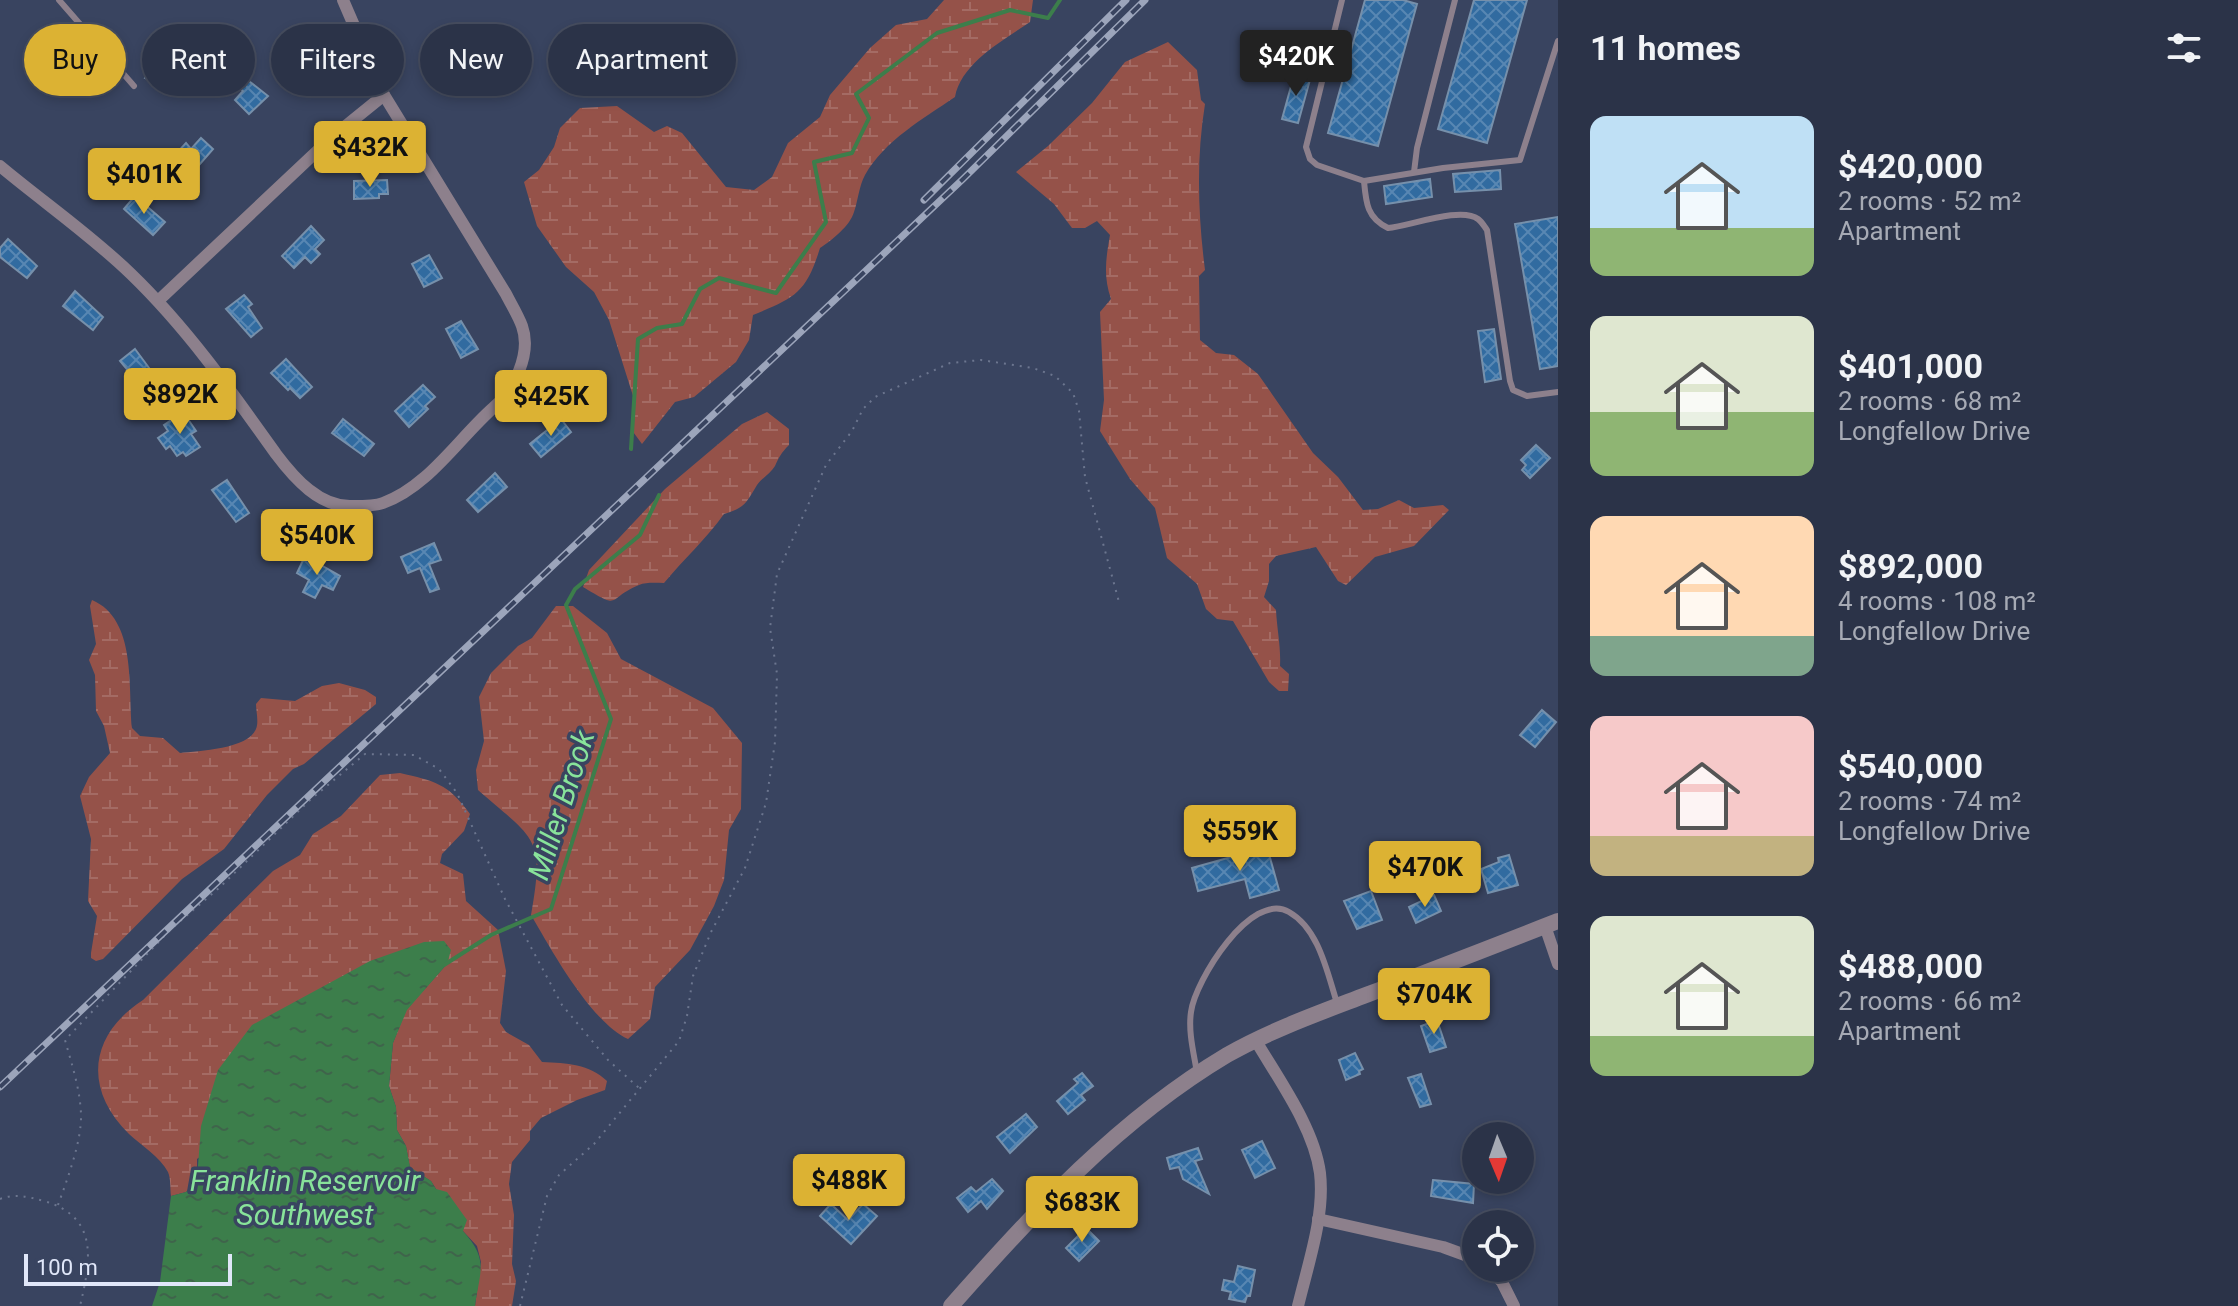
<!DOCTYPE html>
<html lang="en">
<head>
<meta charset="utf-8">
<style>
	body { margin:0; font-family:Roboto,sans-serif; background:#373f52; color:#f1f3f6; height:100vh; display:flex; flex-direction:column; font-size:30px; white-space:nowrap }
	* { box-sizing:border-box; margin:0 }
	p { font-size:26px; color:#a6aab4 }
	.icon { flex:none; width:44px; height:44px; fill:none; stroke:currentColor; stroke-width:2; stroke-linecap:round; stroke-linejoin:round }
	.map { position:relative; flex:1; overflow:hidden }
	.sheet { display:flex; flex-direction:column; background:#2b3348; width:680px }
	.sheet>* { flex:none }
	.banner { position:absolute; left:24px; top:24px; width:760px; height:72px; display:flex; gap:16px }
	.needle { width:52px; rotate:178deg }
	.controls { position:absolute; left:1462px; top:1122px; display:grid; gap:16px }
	.controls a { display:grid; place-items:center; width:72px; height:72px; border-radius:50%; background:#2b3348; box-shadow:0 4px 12px #0003,0 0 0 2px #474e60; font-size:40px }
	.scale { position:absolute; left:24px; bottom:20px; width:208px; box-sizing:border-box; padding-left:8px; border:4px solid #e0e7f9; border-top:0; font-size:22px; line-height:28px; white-space:nowrap; color:#e0e7f9; -webkit-text-stroke:6px #394460; paint-order:stroke }
	.price { position:absolute; translate:-50% -68px; padding:0 18px; border-radius:8px; background:#dcb233; color:#111; font-size:26px; line-height:52px; filter:drop-shadow(0 2px 4px #0008) }
	.price::after { content:''; position:absolute; left:50%; top:48px; width:24px; height:18px; margin-left:-12px; background:inherit; clip-path:polygon(0 0,100% 0,50% 100%) }
	.price.selected { background:#222; color:#fff }
	ul { padding:0; list-style:none }
	li { display:flex; align-items:center; gap:24px; height:200px; padding:0 32px }
	li span { display:grid; place-items:center; flex:none; width:224px; height:160px; border-radius:16px; color:#555 }
	li>.icon { margin-inline-start:auto }
	span .icon { width:96px; height:96px; fill:#fffc; stroke-width:1 }
	li b { font-size:34px }
	h2 { display:flex; justify-content:space-between; align-items:center; height:96px; padding:0 32px; font-size:34px }
	.pill { padding:0 28px; border-radius:36px; background:#2b3348; box-shadow:0 4px 12px #0003,0 0 0 2px #474e60; font-size:28px; line-height:72px }
	.pill.selected { background:#dcb233; color:#111 }
	main { display:flex; flex:1; min-height:0 }
	.map>svg:first-child { display:block }
</style>
</head>
<body>
<main>
<div class="map">
<svg width="1558" height="1306" viewBox="0 0 1558 1306">
	<defs>
		<pattern id="wetland-marsh" width="20" height="14" patternUnits="userSpaceOnUse" patternTransform="scale(2)"><rect width="20" height="14" fill="#955249"/><path d="M1 5h8M5 5V1M11 12h8M15 12V8" fill="none" stroke="#a46b64"/></pattern>
		<pattern id="water-ripples" width="26" height="14" patternUnits="userSpaceOnUse" patternTransform="scale(2)"><rect width="26" height="14" fill="#3c7e4b"/><path d="M2 4q2-2 4 0t4 0M15 11q2-2 4 0t4 0" fill="none" stroke="#3f644b"/></pattern>
		<pattern id="building-cross-hatch" width="8" height="8" patternUnits="userSpaceOnUse" patternTransform="scale(2)"><rect width="8" height="8" fill="#316ba0"/><path d="M0 0l8 8M0 8l8-8" fill="none" stroke="#5887b3"/></pattern>
	</defs>
	<rect width="100%" height="100%" fill="#394460"/>
	<g fill="url(#wetland-marsh)">
		<path d="M944 0H1033L1030 22C1004 40 961 63 955 97 923 119 885 140 865 175 859 186 858 200 854 212 850 226 832 240 820 248 806 294 794 298 753 315L749 340 736 362 694 397 675 402 642 444 631 429 634 399 609 320 594 292 566 267 537 226 524 182 539 170 554 147 560 128 580 108 617 106 654 132 667 126 682 133 726 187 754 190 772 177 788 143 820 117 830 95 870 48 896 25 927 19Z"/>
		<path d="M1168 42 1197 70 1201 100 1205 104C1196 159 1198 215 1205 270L1199 276 1200 340 1216 353 1234 355 1258 374 1313 453 1338 477 1363 510 1378 509 1399 500 1414 508 1443 505 1449 510 1414 546 1375 557 1346 585 1338 581 1316 547 1276 556 1269 564V581L1264 597 1276 610C1277 630 1281 646 1280 666L1289 674 1288 691H1279L1269 682 1233 621 1217 619 1206 609 1197 584 1167 558 1155 508 1130 479 1100 431 1104 400 1100 312 1111 299C1103 276 1106 258 1110 235L1097 221 1085 228H1072L1054 204 1016 172 1048 146 1092 103 1125 62Z"/>
		<path d="M767 412 789 429V445C781 453 779 457 775 466 771 473 762 478 757 485 746 503 745 508 724 514 706 539 684 559 664 583 656 583 646 582 639 585 605 599 623 611 583 587L589 570 665 489 742 424Z"/>
		<path d="M92 600C137 619 128 688 132 728L140 736 163 738 180 753C199 751 248 749 256 729 259 722 256 711 256 704L261 698 295 701 322 686 339 683 365 690 376 697V704L304 764 293 769 267 795 224 849 182 879 103 959 96 961 91 958V953L97 916 88 901 91 839 80 796 89 777 110 753 104 726 96 711 95 675 89 660 96 644 90 606Z"/>
		<path d="M556 606H573L607 633 621 659 713 708 742 743 741 809 729 830 724 880 714 906 690 950 655 987 650 1019 628 1039C591 1022 552 951 531 915 545 836 535 840 478 790L476 770 484 741 479 697 491 673 518 646 532 638Z"/>
		<path d="M400 773C434 781 448 783 470 814L464 831 442 854 440 863 463 874 466 901 498 930 506 971 500 1023 506 1032 529 1045 542 1062C567 1063 589 1064 607 1081L605 1090 577 1100 541 1118 530 1131V1140L512 1162 509 1184 514 1215 512 1264 516 1281 512 1306H475L481 1262 477 1246 463 1231 431 1181 410 1168 406 1146 397 1130 396 1107 389 1086 393 1043 406 1010 447 964 197 1159V1179L186 1192 171 1196C170 1189 171 1179 168 1172 160 1157 141 1145 129 1134 83 1089 89 1035 143 1000L273 871 300 855 313 834 341 816 380 775Z"/>
	</g>
	<path fill="url(#water-ripples)" d="M444 941 451 950 447 964 407 1010 393 1043 389 1086 396 1107 397 1130 406 1146 410 1167 431 1181 436 1189 447 1192 467 1220 463 1231C489 1260 480 1270 475 1306H152L160 1282 171 1196 186 1192 197 1179 201 1126 218 1070 252 1025 370 961 424 942Z"/>
	<g fill="none" stroke-linecap="round" stroke-linejoin="round">
		<g stroke="#3c7e4b" stroke-width="4">
			<path d="M631 449 638 339 657 328 682 324 700 289 719 278 776 293 826 222 814 162 852 153 869 118 856 94 937 33 1010 10 1048 18 1060 0"/>
			<path d="M444 965 491 935 551 909 611 719 566 605 575 589 640 535 659 495"/>
		</g>
	</g>
	<g fill="url(#building-cross-hatch)" stroke="#7690ab" stroke-width="2">
		<path d="M1365 0H1403L1417 4 1378 146 1328 133Z"/>
		<path d="M1474 0H1527L1487 143 1438 129Z"/>
		<path d="M307 27 321 63 307 70 301 58 291 62 286 51 295 46 290 35Z"/>
		<path d="M162 42 184 52 169 88 145 78Z"/>
		<path d="M1295 72 1311 76 1298 123 1282 119Z"/>
		<path d="M245 78 268 96 249 114 235 100 243 91 237 86Z"/>
		<path d="M201 138 213 149 185 181 171 168 179 159 175 155 186 143 191 149Z"/>
		<path d="M1500 170 1501 189 1455 192 1453 174Z"/>
		<path d="M1430 179 1432 197 1386 204 1384 186Z"/>
		<path d="M387 180 388 194H379V198L354 199V181Z"/>
		<path d="M135 196 165 222 153 235 124 209Z"/>
		<path d="M1558 217V366L1540 369 1515 224Z"/>
		<path d="M311 226 324 240 315 249 320 254 311 263 305 257 294 268 282 256Z"/>
		<path d="M8 239 37 266 27 278 0 257V248Z"/>
		<path d="M429 255 442 278 424 287 412 264Z"/>
		<path d="M75 291 103 317 93 330 63 306Z"/>
		<path d="M244 295 252 304 248 307 262 328 251 337 226 309Z"/>
		<path d="M461 321 478 349 461 358 446 329Z"/>
		<path d="M1494 329 1501 379 1485 382 1478 331Z"/>
		<path d="M135 349 158 380 145 391 120 361Z"/>
		<path d="M286 359 312 387 300 398 290 388 288 390 271 373Z"/>
		<path d="M423 385 435 397 425 406 428 409 409 427 395 411Z"/>
		<path d="M183 412 196 431 191 434 200 447 186 456 183 452 177 456 170 446 166 449 158 438 168 431 164 425Z"/>
		<path d="M343 419 374 444 364 456 332 433Z"/>
		<path d="M561 419 571 432 541 457 530 444Z"/>
		<path d="M1536 445 1550 458 1530 478 1522 470 1526 465 1521 460Z"/>
		<path d="M495 473 507 487 478 512 467 500Z"/>
		<path d="M227 480 249 513 236 522 212 490Z"/>
		<path d="M434 543 441 560 429 564 439 589 430 592 420 568 408 573 401 557Z"/>
		<path d="M305 556 340 576 333 590 322 585 315 598 303 592 309 580 297 573Z"/>
		<path d="M1542 710 1556 722 1535 747 1520 735Z"/>
		<path d="M1267 847 1279 890 1250 898 1245 879 1198 891 1192 868Z"/>
		<path d="M1509 855 1518 885 1488 893 1481 869 1499 862 1498 858Z"/>
		<path d="M1371 891 1382 920 1357 929 1344 901Z"/>
		<path d="M1434 895 1441 911 1416 923 1409 907Z"/>
		<path d="M1437 1020 1446 1047 1430 1052 1421 1026Z"/>
		<path d="M1355 1053 1363 1069 1359 1071 1360 1074 1346 1080 1339 1060Z"/>
		<path d="M1082 1073 1093 1086 1081 1095 1085 1100 1068 1114 1057 1101 1078 1083 1074 1079Z"/>
		<path d="M1421 1074 1431 1104 1420 1107 1408 1078Z"/>
		<path d="M1026 1114 1037 1127 1010 1153 997 1137Z"/>
		<path d="M1262 1141 1275 1168 1255 1178 1242 1150Z"/>
		<path d="M1198 1148 1202 1159 1195 1161 1209 1194 1183 1179 1179 1167 1170 1169 1167 1158Z"/>
		<path d="M992 1179 1003 1191 987 1209 981 1201 968 1212 957 1198 971 1187 976 1192Z"/>
		<path d="M1433 1180 1474 1184 1473 1203 1431 1196Z"/>
		<path d="M863 1204 877 1216 851 1244 820 1216 829 1206H833L848 1220Z"/>
		<path d="M1086 1228 1099 1241 1079 1261 1066 1248Z"/>
		<path d="M1238 1266 1255 1270 1250 1296H1247L1245 1302 1229 1299 1231 1292 1222 1290 1224 1280 1234 1282Z"/>
	</g>
	<g fill="none" stroke-linecap="round" stroke-linejoin="round">
		<g stroke="#6c768f" stroke-width="2" stroke-dasharray="2 6" stroke-linecap="butt">
			<path d="M0 1199C16 1193 28 1197 44 1201 99 1217 91 1260 80 1306"/>
			<path d="M58 1205C67 1180 82 1141 81 1114 80 1089 72 1065 65 1040L171 929 219 888 310 800 365 754 414 755 439 769 457 793 505 899 562 1005 608 1060 639 1088"/>
			<path d="M520 1306 547 1196 559 1175 594 1144 679 1041 687 1016 693 976 711 932 745 868 766 803 775 742 777 674 770 628 777 574 826 465 852 431 863 409 875 397 950 363 981 360 1033 368 1055 376 1073 393 1079 411 1085 477 1119 602"/>
		</g>
		<g stroke="#8d808c" stroke-width="6">
			<path d="M59 0 134 86"/>
			<path d="M1342 0 1306 147 1310 159 1317 165 1364 181 1443 168 1520 160 1558 41"/>
			<path d="M1414 172 1417 148 1455 0"/>
			<path d="M1364 181C1366 203 1367 218 1388 228 1410 226 1461 206 1478 219 1482 222 1484 226 1487 230L1510 381 1513 390 1527 396 1558 392"/>
			<path d="M1197 1073C1194 1054 1188 1032 1191 1012 1195 981 1251 890 1289 912 1319 929 1327 972 1337 1003"/>
		</g>
		<g stroke="#8d808c" stroke-width="12">
			<path d="M0 166C43 202 91 235 131 274 187 328 232 392 276 454 294 478 320 508 353 506 362 506 375 506 383 503 428 487 459 438 493 408 514 390 532 354 522 326 518 315 511 304 506 294L384 95 343 0"/>
			<path d="M158 301 331 138 384 95"/>
			<path d="M1545 926 1558 964"/>
			<path d="M1256 1041C1279 1080 1314 1128 1320 1173 1325 1216 1308 1264 1298 1306"/>
			<path d="M1318 1219 1443 1247 1476 1259"/>
			<path d="M1490 1268 1502 1282 1514 1306"/>
		</g>
		<path stroke="#8d808c" stroke-width="16" d="M951 1306C1034 1212 1118 1120 1227 1055 1271 1030 1319 1013 1366 995 1430 971 1494 946 1558 921"/>
		<g stroke="#9ca5bb" stroke-width="7">
			<g id="rail">
				<path d="M924 200 1126 0"/>
				<path d="M0 1087 963 179 1145 0"/>
			</g>
		</g>
		<use href="#rail" stroke="#394460" stroke-width="4" stroke-dasharray="12" stroke-linecap="butt"/>
	</g>
	<g text-anchor="middle" dominant-baseline="central" stroke-width="7" stroke-linejoin="round" paint-order="stroke">
		<g font-size="30" font-style="italic" fill="#88e39a" stroke="#394460">
			<text transform="translate(561 805) rotate(-72)">Miller Brook</text>
			<text x="305" y="1180">Franklin Reservoir<tspan x="305" dy="34">Southwest</tspan></text>
		</g>
	</g>
</svg>
<div class="controls">
<a><svg class="needle" viewBox="-14 -14 28 28"><path d="M0-13l5 13h-10z" fill="#e53935"/><path d="M0 13l5-13h-10z" fill="#a6aab4"/></svg></a>
<a><svg class="icon" aria-label="locate" viewBox="0 0 24 24"><circle cx="12" cy="12" r="6"/><path d="M12 2v4M12 18v4M2 12h4M18 12h4"/></svg></a>
</div>
<div class="scale">100 m</div>
<b class="price selected" style="left:1296px;top:98px">$420K</b>
<b class="price" style="left:370px;top:189px">$432K</b>
<b class="price" style="left:144px;top:216px">$401K</b>
<b class="price" style="left:180px;top:436px">$892K</b>
<b class="price" style="left:551px;top:438px">$425K</b>
<b class="price" style="left:317px;top:577px">$540K</b>
<b class="price" style="left:1240px;top:873px">$559K</b>
<b class="price" style="left:1425px;top:909px">$470K</b>
<b class="price" style="left:1434px;top:1036px">$704K</b>
<b class="price" style="left:849px;top:1222px">$488K</b>
<b class="price" style="left:1082px;top:1244px">$683K</b>
<div class="banner">
<a class="pill selected">Buy</a>
<a class="pill">Rent</a>
<a class="pill">Filters</a>
<a class="pill">New</a>
<a class="pill">Apartment</a>
</div>
</div>
<section class="sheet">
<h2>11 homes<svg class="icon" aria-label="filters" viewBox="0 0 24 24"><path d="M4 7h16M4 17h16"/><circle cx="9" cy="7" r="2"/><circle cx="15" cy="17" r="2"/></svg></h2>
<ul>
<li><span style="background:linear-gradient(#bfe0f5 70%,#8fb573 0)"><svg class="icon" aria-label="home" viewBox="0 0 24 24"><path d="M3 11l9-7 9 7M6 9v11h12V9"/></svg></span><div><b>$420,000</b><p>2 rooms · 52 m²</p><p>Apartment</p></div></li>
<li><span style="background:linear-gradient(#dfe7d0 60%,#8fb573 0)"><svg class="icon" aria-label="home" viewBox="0 0 24 24"><path d="M3 11l9-7 9 7M6 9v11h12V9"/></svg></span><div><b>$401,000</b><p>2 rooms · 68 m²</p><p>Longfellow Drive</p></div></li>
<li><span style="background:linear-gradient(#ffd9b3 75%,#7fa58c 0)"><svg class="icon" aria-label="home" viewBox="0 0 24 24"><path d="M3 11l9-7 9 7M6 9v11h12V9"/></svg></span><div><b>$892,000</b><p>4 rooms · 108 m²</p><p>Longfellow Drive</p></div></li>
<li><span style="background:linear-gradient(#f6c9c9 75%,#c2b280 0)"><svg class="icon" aria-label="home" viewBox="0 0 24 24"><path d="M3 11l9-7 9 7M6 9v11h12V9"/></svg></span><div><b>$540,000</b><p>2 rooms · 74 m²</p><p>Longfellow Drive</p></div></li>
<li><span style="background:linear-gradient(#dfe7d0 75%,#8fb573 0)"><svg class="icon" aria-label="home" viewBox="0 0 24 24"><path d="M3 11l9-7 9 7M6 9v11h12V9"/></svg></span><div><b>$488,000</b><p>2 rooms · 66 m²</p><p>Apartment</p></div></li>
</ul>
</section>
</main>
</body>
</html>
